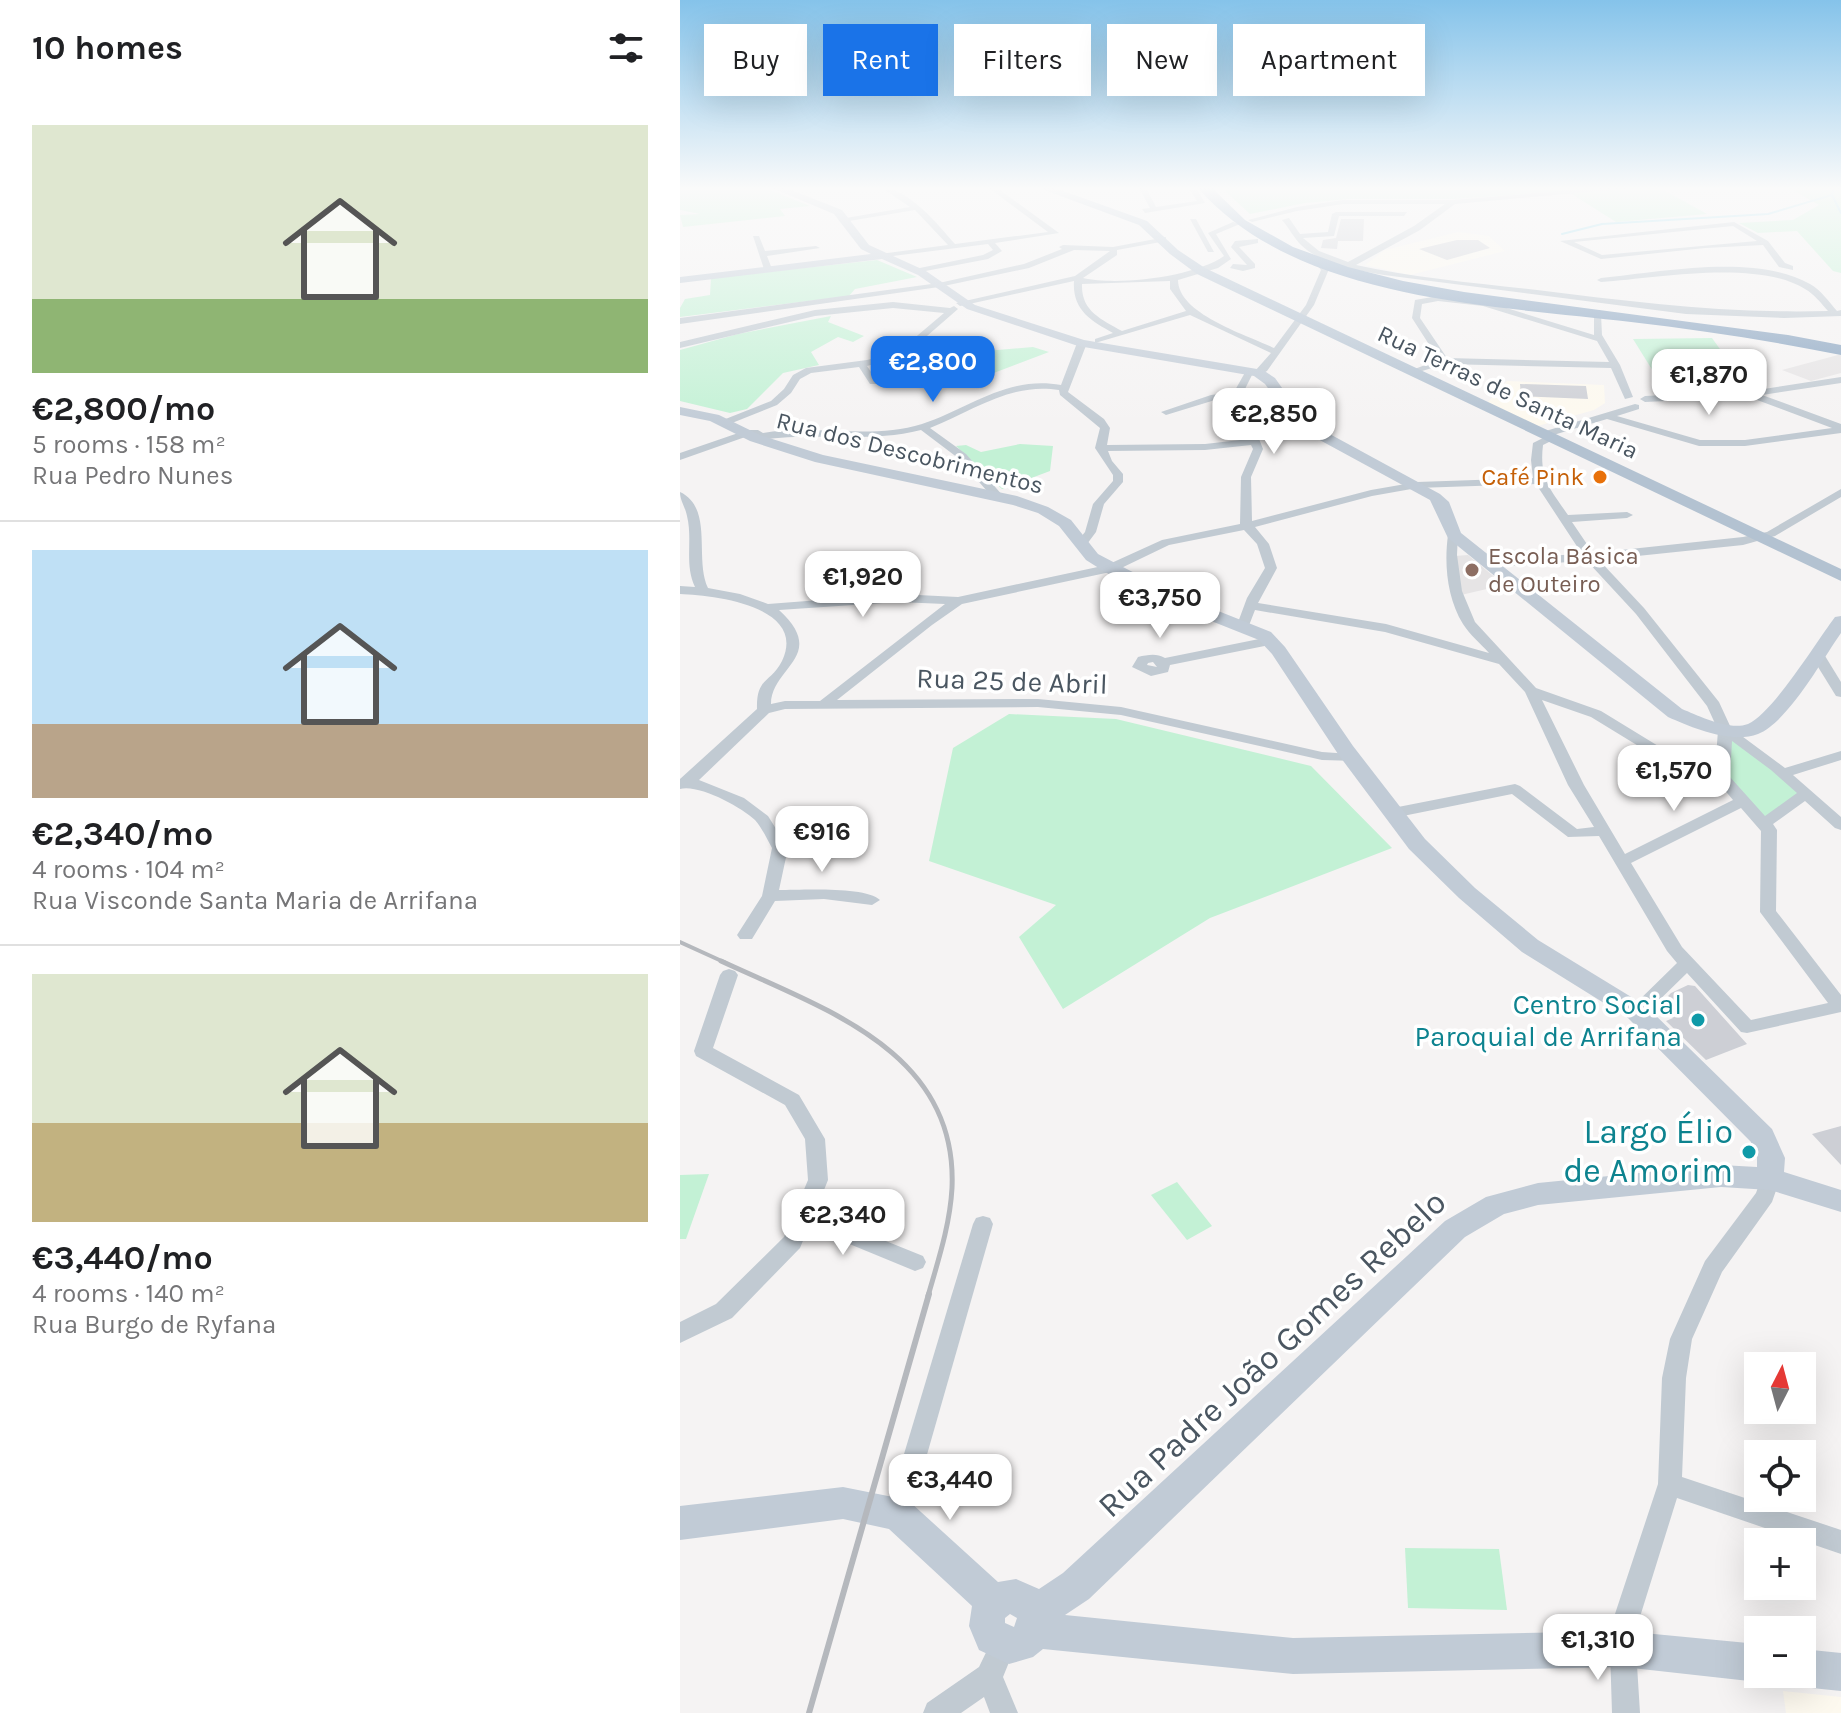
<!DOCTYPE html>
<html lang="en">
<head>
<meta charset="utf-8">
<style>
	body { margin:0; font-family:Karla,sans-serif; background:#f2f2f2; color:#202124; height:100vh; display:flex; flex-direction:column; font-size:30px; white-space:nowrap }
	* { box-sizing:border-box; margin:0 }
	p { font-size:26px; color:#757577 }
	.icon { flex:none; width:44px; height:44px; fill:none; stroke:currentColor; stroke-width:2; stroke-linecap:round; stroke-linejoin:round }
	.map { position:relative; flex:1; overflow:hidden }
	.side { display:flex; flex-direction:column; background:#fff; width:680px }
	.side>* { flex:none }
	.banner { position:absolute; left:24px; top:24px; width:760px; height:72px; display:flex; gap:16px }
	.needle { width:52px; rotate:6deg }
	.controls { position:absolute; left:1064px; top:1352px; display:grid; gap:16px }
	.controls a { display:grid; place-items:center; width:72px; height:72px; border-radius:0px; background:#fff; box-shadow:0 8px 32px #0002; font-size:40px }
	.price { position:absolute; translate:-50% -68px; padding:0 18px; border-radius:16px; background:#fff; color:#222; font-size:26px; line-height:52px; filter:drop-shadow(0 2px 4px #0008) }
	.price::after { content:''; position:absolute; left:50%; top:48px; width:24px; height:18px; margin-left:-12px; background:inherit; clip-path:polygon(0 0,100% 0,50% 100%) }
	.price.current { background:#1a73e8; color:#fff }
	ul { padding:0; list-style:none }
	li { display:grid; align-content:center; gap:16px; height:424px; padding:0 32px }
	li+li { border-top:2px solid #e0e0e0 }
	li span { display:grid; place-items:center; height:248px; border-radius:0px; color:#555 }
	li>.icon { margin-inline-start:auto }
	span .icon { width:144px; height:144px; fill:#fffc; stroke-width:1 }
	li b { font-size:34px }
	h2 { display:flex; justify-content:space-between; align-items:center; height:96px; padding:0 32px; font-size:34px }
	.tag { padding:0 28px; border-radius:0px; background:#fff; box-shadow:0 8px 32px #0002; font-size:28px; line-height:72px }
	.tag.current { background:#1a73e8; color:#fff }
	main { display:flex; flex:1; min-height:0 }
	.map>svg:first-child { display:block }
</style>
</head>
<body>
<main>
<section class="side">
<h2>10 homes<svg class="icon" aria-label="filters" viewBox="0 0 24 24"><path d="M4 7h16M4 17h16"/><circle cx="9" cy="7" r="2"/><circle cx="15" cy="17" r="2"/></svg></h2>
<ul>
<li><span style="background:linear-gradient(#dfe7d0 70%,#8fb573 0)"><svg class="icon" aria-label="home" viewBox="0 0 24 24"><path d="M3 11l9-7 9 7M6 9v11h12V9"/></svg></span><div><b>€2,800/mo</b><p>5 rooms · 158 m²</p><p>Rua Pedro Nunes</p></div></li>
<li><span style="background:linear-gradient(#bfe0f5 70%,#b9a48a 0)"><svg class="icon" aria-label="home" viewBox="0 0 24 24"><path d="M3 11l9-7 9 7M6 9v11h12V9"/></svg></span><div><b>€2,340/mo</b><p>4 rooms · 104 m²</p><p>Rua Visconde Santa Maria de Arrifana</p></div></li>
<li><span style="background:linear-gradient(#dfe7d0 60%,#c2b280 0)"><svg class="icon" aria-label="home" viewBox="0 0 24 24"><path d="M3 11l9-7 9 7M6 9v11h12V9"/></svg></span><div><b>€3,440/mo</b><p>4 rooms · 140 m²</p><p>Rua Burgo de Ryfana</p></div></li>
</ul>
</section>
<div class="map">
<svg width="1161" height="1713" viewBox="0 0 1161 1713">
	<rect width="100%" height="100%" fill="#f5f3f3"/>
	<g fill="#fdf9ef">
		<path d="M778 232 809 236 825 251 730 275 685 265 705 250Z"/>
		<path d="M827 381 924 385 925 403 914 410 858 426 806 404Z"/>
		<path d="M1103 1691 1161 1697V1713H1106Z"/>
	</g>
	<g fill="#e6e4e5">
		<path d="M1158 355H1161V373L1131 381 1102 370Z"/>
		<path d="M788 555 824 585 781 595 775 556Z"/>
	</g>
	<g fill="#c3f1d5">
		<path d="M0 188H85L130 206 100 209 105 216 3 227 0 215 20 214 0 210Z"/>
		<path d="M546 188H980L1027 214 936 222 887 191 774 199H668L625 203 570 214 545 191Z"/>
		<path d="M1109 188H1161V273L1153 271 1117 231 1078 233 1059 223 1113 220 1139 205Z"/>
		<path d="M197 260 237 277 175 289 169 296 0 317V308L5 299 30 295 31 278Z"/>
		<path d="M151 316 148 322 184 336 173 342 158 337 131 352 139 365 103 373 67 409 50 413 0 401V350L58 334Z"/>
		<path d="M1032 338 1065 384H981L953 339Z"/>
		<path d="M252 342 317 350 353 347 369 352 298 379 229 359Z"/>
		<path d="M340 444 373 446 370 471 322 489 276 446 286 445 301 452Z"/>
		<path d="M329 714 436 719 631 766 712 848 530 918 383 1009 339 937 376 905 249 861 273 748Z"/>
		<path d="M1048 736 1089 765 1122 794 1083 820 1045 777Z"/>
		<path d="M29 1174 6 1239H0V1175Z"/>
		<path d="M497 1182 532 1226 507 1240 471 1195Z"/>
		<path d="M725 1548 819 1549 827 1610 728 1608Z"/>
	</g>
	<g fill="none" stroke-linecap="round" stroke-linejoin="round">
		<g stroke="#90daee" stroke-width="2">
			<path d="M1152 195 1161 213"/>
			<path d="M1152 195 1154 188"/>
			<path d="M882 234 922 224 1088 214 1152 195"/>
		</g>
	</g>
	<g fill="#cdcfd5">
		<path d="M661 219H684L683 241H658L657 249 641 248 643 240 656 238Z"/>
		<path d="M777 240H798L810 248 767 260 739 249Z"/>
		<path d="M840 384 906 386 908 399 841 396Z"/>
		<path d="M1008 985 1015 986 1067 1044 1026 1060 986 1021 993 1018 981 1007 993 1001 988 996 991 993Z"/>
		<path d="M1161 1126V1165L1132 1134Z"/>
	</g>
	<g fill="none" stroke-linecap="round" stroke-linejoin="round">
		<g fill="#c1cad2" fill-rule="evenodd">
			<path d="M202 188C229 188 258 225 275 244L368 232 309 188H317L379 233 315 243 322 251 308 259 235 273V269L303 255 313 250 308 244 197 258 200 254 268 245 235 210 163 222 166 218 230 207Z"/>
			<path d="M459 188H466L476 207 517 201 509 188H516L525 203 465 213 462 209 470 208Z"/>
			<path d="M918 188H953L775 204 740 230 676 265C735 278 796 283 857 290 954 302 1049 314 1148 311 1141 303 1134 294 1125 289 1077 259 976 278 921 282L917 280 921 278C982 272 1074 253 1130 284 1141 290 1149 302 1157 311L1161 310V316L1104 318 1006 314 704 275C676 270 642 265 621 245 614 238 609 228 602 220L609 218 620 234 648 232 652 214 656 212H727L724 216H659L654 236 623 238 639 251 668 262 734 226 765 204H663L617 211 572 222 568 220 617 207 663 200H773Z"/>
			<path d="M510 219H516L534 252H528Z"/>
			<path d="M553 222 560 224 536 234 551 259 538 268 498 280C498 314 567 335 594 348L626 305 641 270 637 265 649 269 634 305 587 371 578 376 573 373 562 395 583 449 571 477 572 521 691 490 737 482 853 478 851 460 853 443 863 438 858 435 859 433 955 404 959 405V409L937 416 1020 440H1065L1152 428 1069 397 965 402 960 399 965 396 1071 391 1161 377V383L1082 395 1161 424V433L1065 446H1019L927 419 870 436 875 439 863 445C859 478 870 489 888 515L947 512 953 515 947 518 892 522 913 553 1063 537 1087 532 1161 489V497L1095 536 1063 545 919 560 964 608 1039 702 1051 728 1105 768 1161 751V760L1113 775 1161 817V830L1155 828 1125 801 1093 824 1097 830 1096 911 1161 995V1012L1067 1033 1061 1032 1007 973 963 1016H951L948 1012 951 1008 997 963 987 951 919 836 888 837 832 794 713 818 705 813 713 808 835 784 840 786 897 829 914 827 888 785 845 692 819 664 705 632 575 610 568 628H558L557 625 567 598 585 568 577 544 564 530 489 545 435 571 282 604 252 625 157 700 358 699 441 707 642 752 671 754 678 758 676 761 642 760 441 715 358 707 105 709 89 713 19 780 64 798 88 816 108 848 99 890C121 890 186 886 200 900L192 905 144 899 95 901 72 939H60L57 935 82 896 92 848C87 839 82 828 75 820 61 807 19 784 0 789V779L77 709C76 677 91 683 102 661 128 606 33 595 0 594V586L15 587C4 564 13 540 7 516 5 506 0 501 0 492 34 508 14 559 28 588L60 594 88 604 218 594 278 597 427 565 482 540 560 524 561 477 573 449 571 445 525 450 428 451 432 461 443 474V482L424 504 416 532 407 544 403 546 397 542 405 532 413 504 433 481V475L415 448 420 428 380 395 379 390C331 382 293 411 250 428L286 454 324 497 318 500 314 499 278 458 241 430C186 444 130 431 75 441L68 436 0 460V453L67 430H78L83 433C135 424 191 440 242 424 290 408 328 375 381 385L397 343 402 340 407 343 388 392 424 419 430 428 427 445 525 444 569 439 553 398 535 400 486 415 481 412 531 395 554 392 567 369 575 371 591 353 510 315 415 343V339L433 333C411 321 392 310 394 281L280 306 276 303 395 276 430 251 394 250 349 268 259 287 0 324V318L259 283 344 264 382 249 379 247 383 245 433 247 486 237V241L437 250V255L403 278C438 286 514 277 544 256L528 233ZM490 281V289L506 311 442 331C421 319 401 311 402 284ZM856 484 902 554 807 559 801 563 807 567 907 561 956 614 1027 706 1038 730 1035 771 1006 763 921 711 856 688 795 622 782 591 777 555 778 533 768 535C764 564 767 598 783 624 790 635 801 644 809 653L706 624 578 603 597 568 589 544 575 527 692 496 737 488ZM218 602 265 604 140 701H105L91 704C91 667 149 656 99 610ZM862 700 911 717 996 769 1037 781 1053 800 945 854 904 785ZM1052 741 1091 770 1117 793 1085 816 1050 777ZM1061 808 1081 831 1080 912 1148 1003 1071 1020 1002 947 951 863Z"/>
			<path d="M1054 222 1088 241 1105 263 1113 266V270L1099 267 1083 245 1025 248 921 259 880 241ZM1053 226 1077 241 922 255 894 242Z"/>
			<path d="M73 236H79L85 251 136 246 140 248 87 256 92 269 88 271 84 269Z"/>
			<path d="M578 239V243L559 247 575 264V268L563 271 550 268 553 264 567 265 551 247 555 241Z"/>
			<path d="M758 296 807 302 914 335V316L921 314 922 335 940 365 953 397 945 399 931 368 765 364 729 375V371L759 360 732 318 735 300ZM758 301 803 306 917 341 929 362 767 358 740 318 742 304Z"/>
			<path d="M213 302 270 308 274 306 278 309 224 356 187 366 198 382 196 384H190L179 367 131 373 120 379 111 393 97 405 47 425 43 424V420L91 401 104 389 113 375 126 368 187 360 218 352 264 313 213 308 135 316 0 348V342L135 310Z"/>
			<path d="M589 637 594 638V644L490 665 488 672 471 676 452 667 458 657C468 655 476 653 485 658ZM473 662 477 667 467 665 468 663Z"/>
			<path d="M1137 650 1142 651 1161 682V697L1156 696 1130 654Z"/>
			<path d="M49 969 55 971 58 975 33 1048 119 1095 145 1139 148 1180 144 1190 181 1231 243 1256 246 1262 243 1268 235 1271 167 1243 136 1209 120 1248 52 1318 0 1343V1322L36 1304 104 1237 128 1180 125 1139 105 1105 16 1056 14 1051 40 975 43 971Z"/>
			<path d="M1090 1171 1097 1173 1100 1179 1092 1202 1042 1272 1012 1339 1006 1378 1002 1477 1161 1530V1554L997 1498 959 1620 956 1649 960 1713H932L930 1649 933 1620 978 1484 982 1378 990 1339 1025 1261 1076 1193 1083 1173Z"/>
			<path d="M303 1216 310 1218 313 1224 230 1514 227 1522 218 1526 209 1522 206 1514 293 1224 296 1218Z"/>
			<path d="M323 1632 332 1636 336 1645 323 1677 338 1713H310L304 1697 281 1713H243L247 1703 299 1667 314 1636Z"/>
		</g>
		<g fill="#c1cbd6" fill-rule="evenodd">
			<path d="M92 188H106L162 210 189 245 246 271 295 305 404 340 583 370 595 378 617 409 646 432 760 494 769 502 781 533 1002 709C1019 716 1049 731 1068 724 1092 714 1137 641 1155 617L1161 616V633C1142 660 1108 722 1078 734 1051 744 1013 728 988 717L768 538 750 500 636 438 607 415 585 384 574 376 398 346 287 309 238 275 202 259 0 283V277L191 254 181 249 154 214Z"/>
			<path d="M0 407 39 415 80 435 143 455 337 496 368 507 391 520 418 554 437 564 498 595 591 632 605 647 673 746 745 839 795 888 858 940 966 1006 1092 1129 1105 1158 1104 1172 1161 1190V1212L1090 1190 1041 1187 858 1205 824 1214 785 1237 409 1599 385 1615 613 1638 943 1631 1078 1644V1674L1091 1676 1078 1682 943 1667 613 1674 363 1649 353 1657 329 1664 299 1650 289 1626 292 1606 209 1529 163 1519 0 1540V1506L163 1487 218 1498 230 1502 318 1582 336 1579 359 1589 383 1573 765 1221 806 1197 858 1183 1041 1165 1077 1167V1158L1071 1142 948 1018 842 952 779 898 729 849 658 754 592 654 579 640 486 603 425 572 406 560 379 526 358 513 333 505 135 462 70 441 30 421 0 415ZM330 1614 337 1618 334 1627 325 1623V1618Z"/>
			<path d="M1122 1649 1161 1653V1691L1122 1687 1109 1681 1106 1674H1122Z"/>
		</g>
		<path fill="#b3c2d1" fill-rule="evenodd" d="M359 188H375L467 221 498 250 525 268 1161 569V581L517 274 490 254 459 225Z"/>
		<path fill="#8ba5c1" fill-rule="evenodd" d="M518 188H532L565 220 613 247 668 267 723 281 784 292 1108 335 1161 345V355C1091 341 1021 330 951 322 812 305 617 301 518 188Z"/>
		<path stroke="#b5b8bd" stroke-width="4" d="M0 942 46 963"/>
		<path stroke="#b5b8bd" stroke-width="5" d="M41 961C144 1009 278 1051 272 1188 270 1225 258 1261 248 1296"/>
		<path stroke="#b5b8bd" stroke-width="6" d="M129 1713 249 1294"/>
	</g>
	<linearGradient id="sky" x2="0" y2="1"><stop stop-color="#85c3ea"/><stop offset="0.44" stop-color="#fafafa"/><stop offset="1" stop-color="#fafafa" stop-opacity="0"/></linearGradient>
	<rect width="1161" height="428" fill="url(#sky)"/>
	<circle fill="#e8710a" stroke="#fff" stroke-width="3" cx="920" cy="477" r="8"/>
	<circle fill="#8d6e63" stroke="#fff" stroke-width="3" cx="792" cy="570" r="8"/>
	<g fill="#0f9aa8" stroke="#fff" stroke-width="3">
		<circle cx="1018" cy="1020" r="8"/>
		<circle cx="1069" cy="1152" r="8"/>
	</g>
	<g text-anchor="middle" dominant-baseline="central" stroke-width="7" stroke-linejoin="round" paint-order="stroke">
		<g font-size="24" fill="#4a5661" stroke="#fff">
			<text transform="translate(828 392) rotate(25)">Rua Terras de Santa Maria</text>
			<text transform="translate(230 453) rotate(14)">Rua dos Descobrimentos</text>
		</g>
		<g font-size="24" fill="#c56008" stroke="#fff" text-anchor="end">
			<text x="904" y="477">Café Pink</text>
		</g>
		<g font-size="24" fill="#785e54" stroke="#fff" text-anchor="start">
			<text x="808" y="556">Escola Básica<tspan x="808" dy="28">de Outeiro</tspan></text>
		</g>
		<g font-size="28" fill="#4a5661" stroke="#fff">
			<text transform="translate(332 681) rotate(2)">Rua 25 de Abril</text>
		</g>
		<g font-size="28" fill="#0d838f" stroke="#fff" text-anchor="end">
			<text x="1002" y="1004">Centro Social<tspan x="1002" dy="32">Paroquial de Arrifana</tspan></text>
		</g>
		<g font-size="34" fill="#0d838f" stroke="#fff" text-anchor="end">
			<text x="1053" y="1132">Largo Élio<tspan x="1053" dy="39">de Amorim</tspan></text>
		</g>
		<g font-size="34" fill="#4a5661" stroke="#fff">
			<text transform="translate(592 1354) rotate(-43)">Rua Padre João Gomes Rebelo</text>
		</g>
	</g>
</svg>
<div class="controls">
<a><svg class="needle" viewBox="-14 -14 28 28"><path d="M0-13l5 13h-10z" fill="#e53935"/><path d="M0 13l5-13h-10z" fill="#757577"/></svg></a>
<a><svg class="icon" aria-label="locate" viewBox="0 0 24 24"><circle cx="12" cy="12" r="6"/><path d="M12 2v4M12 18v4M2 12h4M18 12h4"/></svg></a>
<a>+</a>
<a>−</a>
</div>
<b class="price current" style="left:253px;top:404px">€2,800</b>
<b class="price" style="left:1029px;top:417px">€1,870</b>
<b class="price" style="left:594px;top:456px">€2,850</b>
<b class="price" style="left:183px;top:619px">€1,920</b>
<b class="price" style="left:480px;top:640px">€3,750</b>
<b class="price" style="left:994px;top:813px">€1,570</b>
<b class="price" style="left:142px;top:874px">€916</b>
<b class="price" style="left:163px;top:1257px">€2,340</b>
<b class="price" style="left:270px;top:1522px">€3,440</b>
<b class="price" style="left:918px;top:1682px">€1,310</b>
<div class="banner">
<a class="tag">Buy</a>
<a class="tag current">Rent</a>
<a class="tag">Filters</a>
<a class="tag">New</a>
<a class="tag">Apartment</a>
</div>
</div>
</main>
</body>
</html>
